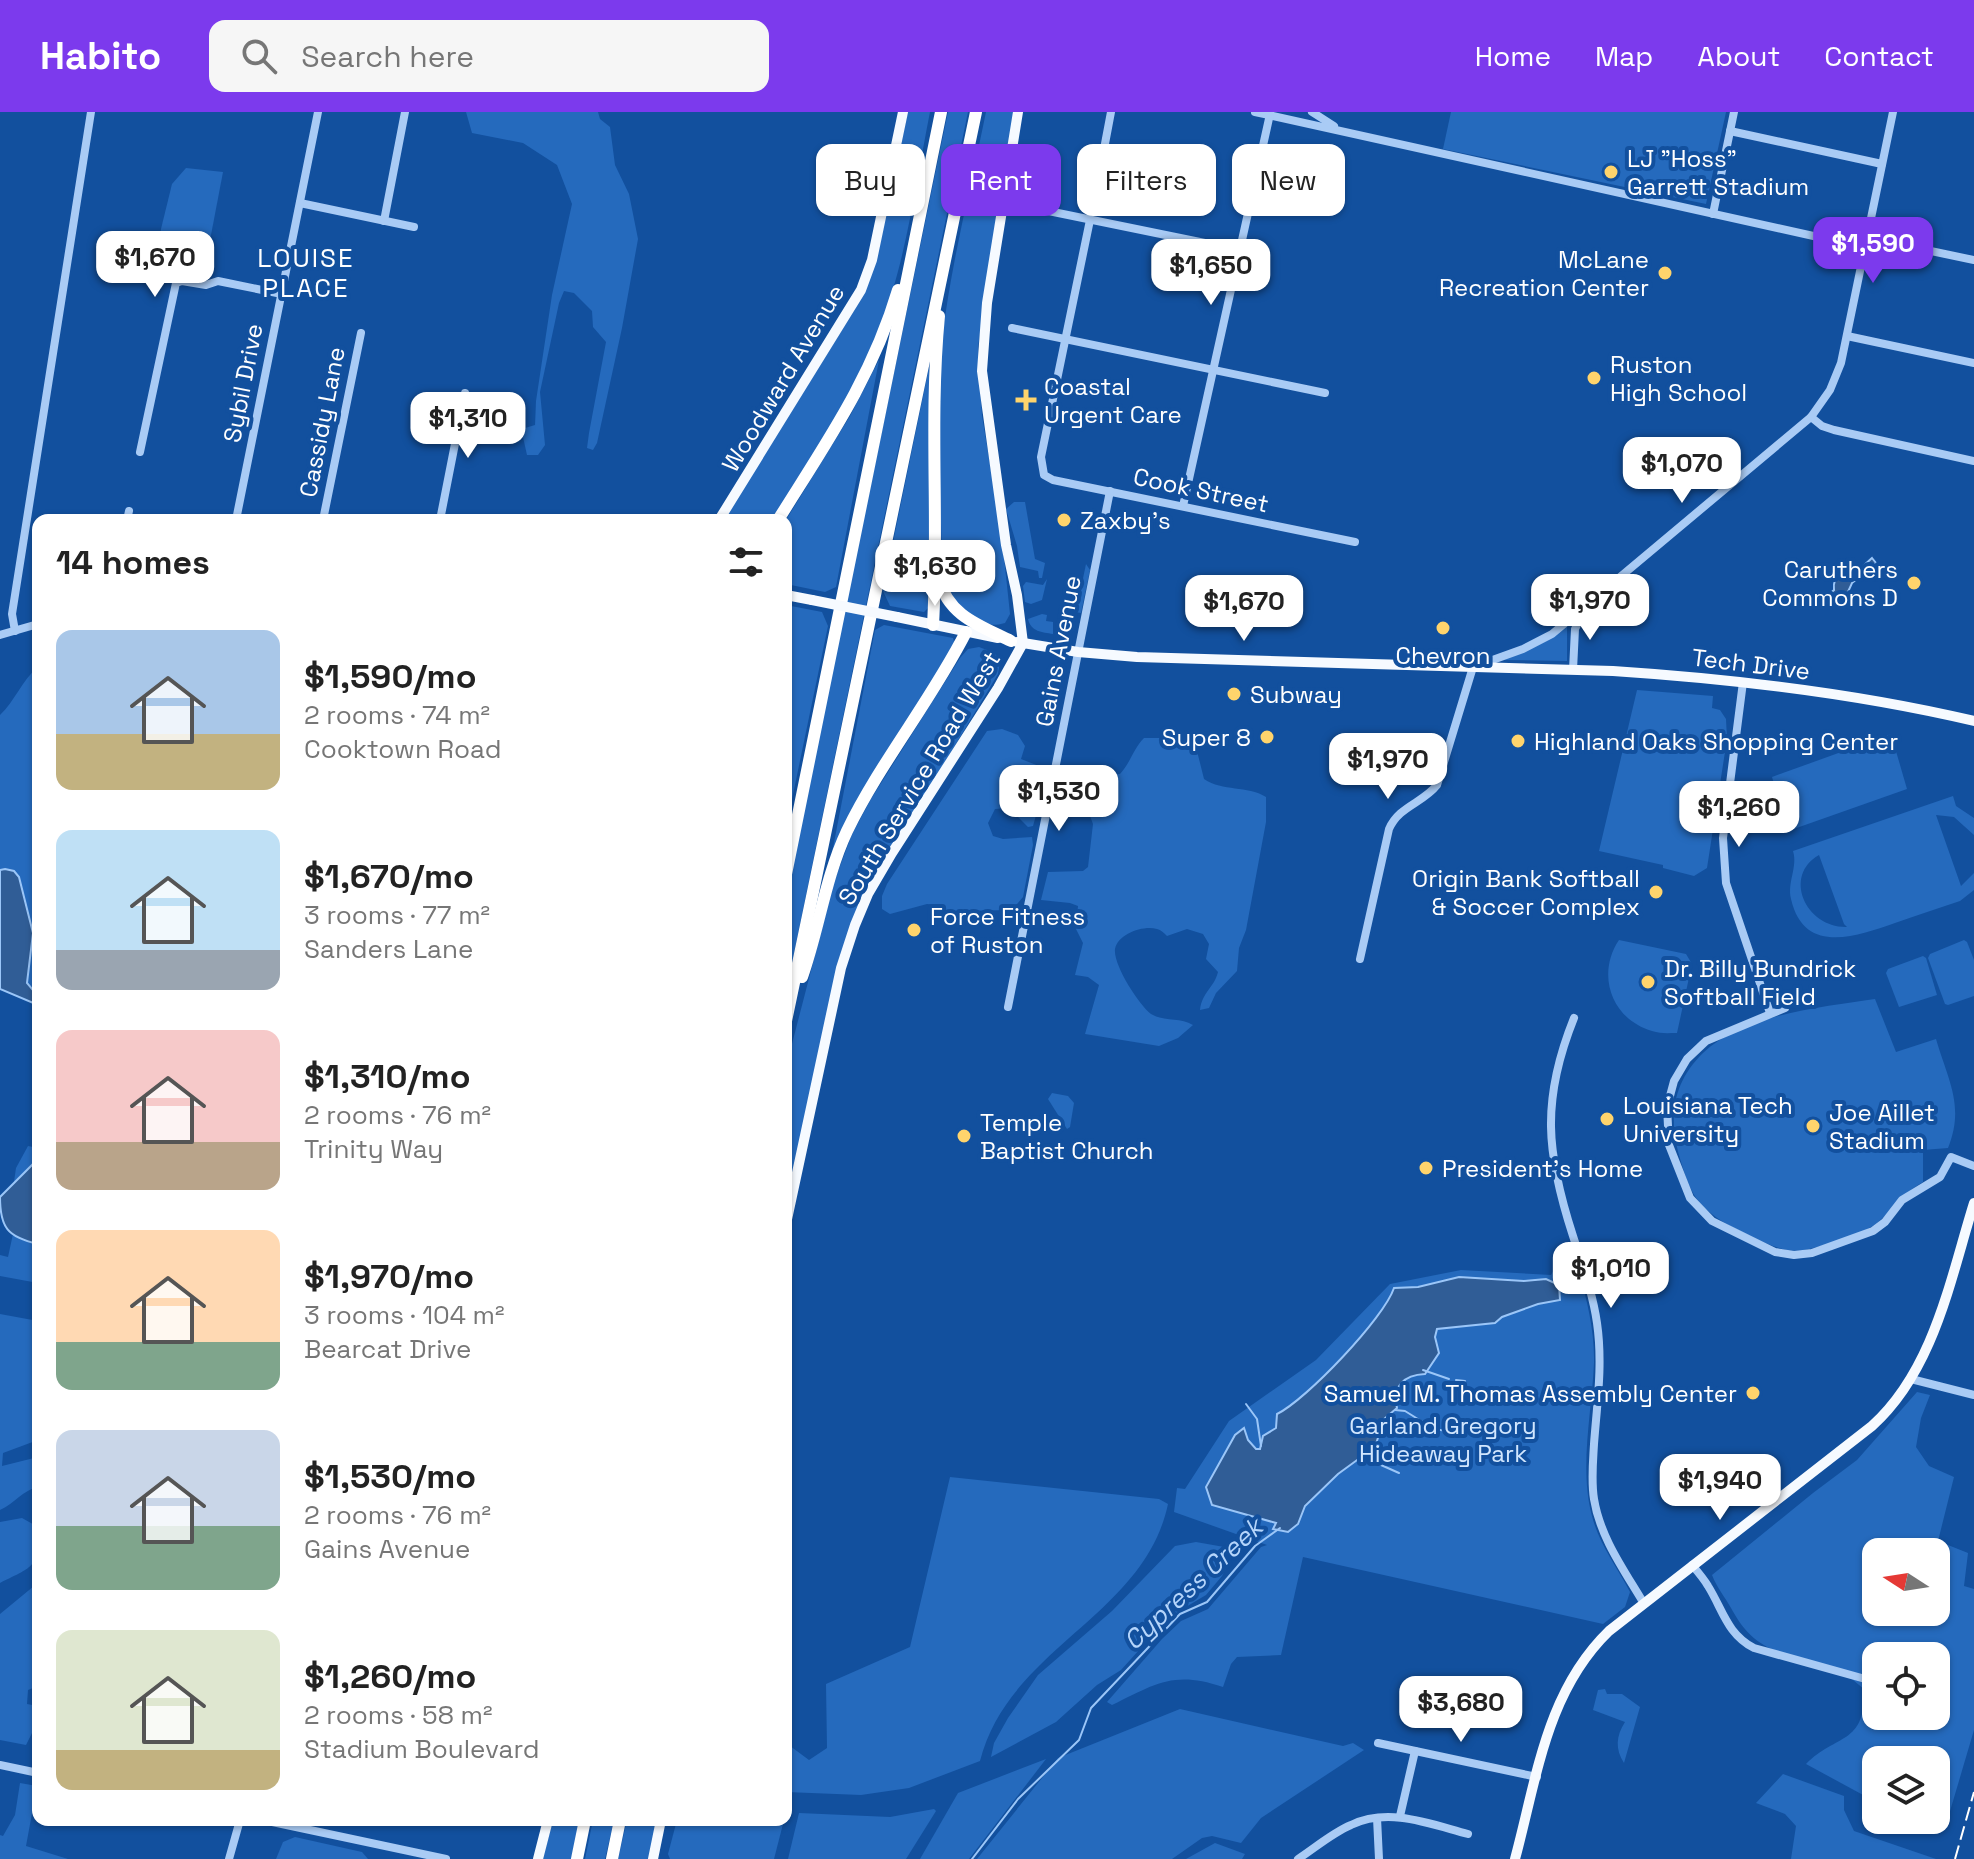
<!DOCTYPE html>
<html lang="en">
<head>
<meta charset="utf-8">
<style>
	body { margin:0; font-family:"Space Grotesk",sans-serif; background:#f6f6f6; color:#222; height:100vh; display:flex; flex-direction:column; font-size:30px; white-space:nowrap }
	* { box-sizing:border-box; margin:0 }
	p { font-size:26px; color:#767676 }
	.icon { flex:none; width:44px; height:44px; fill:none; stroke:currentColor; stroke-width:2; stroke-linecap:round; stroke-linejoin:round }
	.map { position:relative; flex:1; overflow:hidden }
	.panel { position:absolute; left:32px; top:402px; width:760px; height:1312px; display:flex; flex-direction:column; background:#fff; border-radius:16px; box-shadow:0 2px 6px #0004 }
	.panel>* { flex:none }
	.top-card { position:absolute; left:816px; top:32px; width:760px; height:72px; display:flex; gap:16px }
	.needle { width:52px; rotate:282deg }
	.tools { position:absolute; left:1862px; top:1426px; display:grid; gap:16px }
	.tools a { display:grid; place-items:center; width:88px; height:88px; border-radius:16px; background:#fff; box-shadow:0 2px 6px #0004; font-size:40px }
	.price { position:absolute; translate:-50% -68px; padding:0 18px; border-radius:16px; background:#fff; color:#222; font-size:26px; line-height:52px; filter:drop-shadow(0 2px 4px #0008) }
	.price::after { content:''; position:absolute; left:50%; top:48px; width:24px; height:18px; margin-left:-12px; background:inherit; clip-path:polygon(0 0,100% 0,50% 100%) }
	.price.current { background:#7c3aed; color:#fff }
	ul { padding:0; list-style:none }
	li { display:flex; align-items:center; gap:24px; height:200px; padding:0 24px }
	li span { display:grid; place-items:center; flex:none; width:224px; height:160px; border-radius:16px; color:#555 }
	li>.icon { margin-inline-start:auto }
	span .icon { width:96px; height:96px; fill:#fffc; stroke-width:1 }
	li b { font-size:34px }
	h2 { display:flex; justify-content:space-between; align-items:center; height:96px; padding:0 24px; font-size:34px }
	.pill { padding:0 28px; border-radius:16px; background:#fff; box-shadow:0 2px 6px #0004; font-size:28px; line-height:72px }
	.pill.current { background:#7c3aed; color:#fff }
	header { display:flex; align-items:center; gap:48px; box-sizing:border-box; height:112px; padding:0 40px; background:#7c3aed; color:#fff }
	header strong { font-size:38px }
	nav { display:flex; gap:44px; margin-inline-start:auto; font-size:28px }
	.search { width:560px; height:72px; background:#f6f6f6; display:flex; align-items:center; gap:20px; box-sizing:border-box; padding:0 28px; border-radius:16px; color:#767676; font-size:30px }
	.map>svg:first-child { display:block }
</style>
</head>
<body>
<header>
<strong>Habito</strong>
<div class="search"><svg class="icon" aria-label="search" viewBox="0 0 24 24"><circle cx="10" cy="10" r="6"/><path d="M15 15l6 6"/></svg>Search here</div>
<nav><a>Home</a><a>Map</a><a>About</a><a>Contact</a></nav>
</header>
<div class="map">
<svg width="1974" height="1747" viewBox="0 0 1974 1747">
	<rect width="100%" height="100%" fill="#12509e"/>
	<g fill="#256abd" fill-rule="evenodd">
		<path d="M466 0H598L600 7 610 15 615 53 629 82 638 127 622 216 597 331 593 338 587 336 589 321 606 230 593 215 592 199 574 181 564 179 559 191 540 280 545 333 538 343H527L523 325 525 316 535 313 536 289 552 183 572 92 557 53 523 31 472 21Z"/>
		<path d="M908 0H930C917 65 906 148 882 210 854 283 814 342 772 408H724L855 197 879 136Z"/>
		<path d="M948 0H968L786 880V782Z"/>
		<path d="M986 0H1014L978 235 982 304 1001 417 1010 502 1005 511C969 522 946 482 942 454 941 379 935 302 942 228 951 151 971 75 986 0Z"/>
		<path d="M1451 0H1726L1706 92 1443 37Z"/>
		<path d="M186 56 223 60 203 165 156 156 161 117 172 72Z"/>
		<path d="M879 248 836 475 825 480 786 472V408L850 304Z"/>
		<path d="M929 255 931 425 928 496 924 500 890 494 883 479Z"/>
		<path d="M1014 390H1025L1035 447 1045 451 1042 466H1039L1038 459 1020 455 1017 434 1006 397Z"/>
		<path d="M1086 452 1090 458 1081 501 1076 500Z"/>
		<path d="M1047 467 1042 488 1031 492 1025 490 1023 474 1026 470 1043 473Z"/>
		<path d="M786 493 822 500 828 514 786 716Z"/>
		<path d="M1042 502 1047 503 1046 509 1053 510V522C1042 520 1031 520 1028 507Z"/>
		<path d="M884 513 953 526 955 533 832 741 875 518Z"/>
		<path d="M1567 514V549L1504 548Z"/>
		<path d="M979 535 995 541 1000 549 998 562 862 788 786 1098V955L834 770 852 722 871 687 960 546 968 537Z"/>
		<path d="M38 555V884L27 871 31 840 19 765 5 757 0 758V603C15 589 22 568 38 555Z"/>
		<path d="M1637 578 1713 584 1712 596 1720 598 1726 607 1727 627 1707 756 1694 764 1663 756V753L1599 739Z"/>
		<path d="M1002 617 1018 623 1025 634 1021 647 1044 656 1046 668 1033 714 1028 715 1009 696 995 697 988 711 993 724 1003 727 1032 725 1033 733 1023 785 1012 798 961 799 949 804 942 801 938 793 927 792 890 802 882 797V784L887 772 987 619Z"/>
		<path d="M1891 622 1907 677 1788 719 1772 665Z"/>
		<path d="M1144 626H1172L1200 630 1197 639 1204 667C1223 680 1247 673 1266 685V710L1246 818 1239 836 1237 859 1216 881 1209 896 1200 898C1202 880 1214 876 1218 860L1206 847 1209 832 1203 822 1187 817 1167 824C1164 821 1161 818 1157 817 1143 813 1118 822 1115 837 1113 853 1139 893 1151 902 1164 910 1180 905 1193 913L1178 926 1159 934 1085 922 1099 873 1088 865 1075 863 1083 831 1076 817 1078 794 1070 791 1041 788 1048 760 1083 759 1088 755 1093 712 1090 704 1068 697 1061 687 1062 669 1067 662 1083 664 1120 662C1131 650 1133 637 1144 626Z"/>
		<path d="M1953 684 1956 694 1974 706V723L1954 705 1936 703 1961 774 1974 761V778L1960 789C1938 796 1916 804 1895 811 1857 824 1804 844 1791 787 1787 770 1798 755 1793 739ZM1819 743 1844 812 1847 815C1806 816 1782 764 1819 743Z"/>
		<path d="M1619 828 1686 842 1692 852 1677 921C1669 921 1661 922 1652 919 1611 907 1596 862 1619 828Z"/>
		<path d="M1964 828 1967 830 1974 848V884L1948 893 1945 892 1928 846 1930 842Z"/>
		<path d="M1923 844 1926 846 1937 883 1899 895 1886 861 1888 857Z"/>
		<path d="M1875 887 1896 940 1936 927C1948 968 1965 994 1948 1036L1923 1038V1070C1900 1083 1895 1096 1877 1111 1865 1121 1820 1136 1803 1138 1786 1141 1766 1132 1751 1124 1733 1116 1713 1106 1700 1091 1691 1080 1686 1067 1682 1053 1668 1011 1670 973 1703 941 1743 902 1823 895 1875 887Z"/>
		<path d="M1052 981 1068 984 1074 991 1070 1015 1067 1017 1048 987Z"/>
		<path d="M28 1034 38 1036V1047L14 1070 16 1056Z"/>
		<path d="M13 1122 38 1132V1171L0 1164V1143L8 1145Z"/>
		<path d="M1571 1131C1582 1171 1595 1210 1594 1251 1592 1301 1579 1355 1592 1404 1599 1432 1617 1455 1630 1480L1625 1495 1603 1512 1303 1445 1281 1543 1237 1545 1231 1552 1223 1575C1174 1558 1155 1572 1112 1593L1107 1590 1162 1527 1181 1509 1208 1497 1261 1435 1267 1433 1174 1400 1177 1376 1185 1377 1229 1309 1316 1248 1390 1172 1461 1158 1551 1163 1558 1150V1136Z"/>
		<path d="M0 1202 38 1209V1328L3 1341 2 1354 38 1345V1375C23 1378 15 1391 0 1398Z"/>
		<path d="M1917 1280 1930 1283 1921 1306 1916 1335 1929 1354 1954 1365 1938 1429 1968 1441 1964 1474 1974 1477V1618L1948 1706 1936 1707V1648H1876V1690L1806 1652C1837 1621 1864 1634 1865 1578 1831 1547 1818 1555 1780 1541 1755 1531 1743 1518 1731 1496 1725 1485 1717 1476 1712 1463L1813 1381 1857 1348ZM1876 1440H1936V1500H1876ZM1876 1544H1936V1604H1876Z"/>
		<path d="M950 1365 1159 1387 1168 1392C1144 1505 1009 1535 980 1649L909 1676 861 1683 786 1680V1631L809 1648 827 1636 826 1572 910 1535Z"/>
		<path d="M22 1406 38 1415C38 1456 36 1453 0 1471V1410Z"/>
		<path d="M1196 1430 1230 1436 1233 1442 1222 1464 1206 1483 1169 1505 1121 1558 1097 1573 1056 1610 991 1645 994 1631 1008 1606 1038 1563 1112 1499 1175 1434Z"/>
		<path d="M34 1474 38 1476V1574L28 1578 27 1592 38 1594V1617L32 1621 26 1633 0 1628V1502Z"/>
		<path d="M1605 1577 1607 1582H1622L1640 1595 1624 1651C1615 1637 1616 1624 1625 1610L1593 1598 1598 1578Z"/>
		<path d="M1180 1597 1343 1634 1353 1631 1364 1638 1261 1706 1241 1731 1212 1724 1202 1726 1172 1747H977L1058 1646Z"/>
		<path d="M1046 1647 969 1747H920L958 1681Z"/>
		<path d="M1783 1662 1844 1684V1698L1854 1719 1936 1747H1791L1796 1714 1785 1702 1756 1691Z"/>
		<path d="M20 1671 37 1674 26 1734 68 1747H0V1723L3 1724 15 1703Z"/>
		<path d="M934 1697 936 1699 906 1747H788L799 1701 890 1705Z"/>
		<path d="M553 1708H580L571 1747H543Z"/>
		<path d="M593 1708H614L605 1747H585Z"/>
		<path d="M627 1708H657L649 1747H618Z"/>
		<path d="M677 1708H784L774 1747H670L668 1742Z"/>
		<path d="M295 1725 362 1740 368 1747H276L283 1730Z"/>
		<path d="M1215 1731 1245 1742 1242 1747H1186Z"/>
	</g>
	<g fill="#305d96" stroke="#9bc6f8" stroke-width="2">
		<path d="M1872 446 1876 451 1852 471 1847 482 1837 483 1832 488 1828 483 1834 478C1832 463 1847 450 1862 455Z"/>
		<path d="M5 757 14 759 19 765 33 821 27 871 38 884V893L0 877V758Z"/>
		<path d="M38 1047V1132C7 1125 0 1115 0 1085Z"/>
		<path d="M1459 1165 1524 1169 1546 1167 1559 1173 1560 1188 1538 1192 1502 1205 1495 1211 1437 1217 1435 1225 1439 1241 1425 1262C1404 1263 1392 1274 1397 1296L1384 1307 1375 1335 1338 1362 1305 1394 1298 1412 1288 1420 1273 1417 1276 1411 1212 1393 1206 1375 1235 1323 1244 1316 1248 1328 1256 1337H1260L1263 1324 1276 1316 1277 1302C1306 1288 1384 1206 1394 1176L1418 1175Z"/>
	</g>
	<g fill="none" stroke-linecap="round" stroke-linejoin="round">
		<g stroke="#9bc6f8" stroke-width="2">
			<path d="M1423 1258 1449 1267"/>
			<path d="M1456 1268 1465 1269"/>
			<path d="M1246 1292 1257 1307 1261 1334"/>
			<path d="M1395 1298 1405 1299 1434 1317 1460 1321"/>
			<path d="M1360 1346 1372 1349 1399 1361"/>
			<path d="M1914 1608 1915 1604"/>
			<path d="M972 1747 1018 1687 1079 1628 1091 1596 1180 1502 1207 1490 1255 1434 1280 1416"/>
		</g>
		<g stroke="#a9cbf5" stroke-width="8">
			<path d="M1255 0 1863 135 1875 129H1883L1974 148"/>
			<path d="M1312 0 1334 14"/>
			<path d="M1730 19 1882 52"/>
			<path d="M1100 58 1111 0"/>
			<path d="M1004 90 1239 138"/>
			<path d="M300 91 414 115"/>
			<path d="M1713 102 1734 0"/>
			<path d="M1090 108 1041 345 1044 363 1053 368 1355 430"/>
			<path d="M384 109 405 0"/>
			<path d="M1012 216 1325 281"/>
			<path d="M1847 224 1974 251"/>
			<path d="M1811 305 1822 314 1834 318 1974 349"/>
			<path d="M140 340 176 171 182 169 206 173 218 169 282 182"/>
			<path d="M1183 394 1270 2"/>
			<path d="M127 408 129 399"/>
			<path d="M236 408 318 0"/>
			<path d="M323 408 361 221"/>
			<path d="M440 408 465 281"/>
			<path d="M15 519 12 502 91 0"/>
			<path d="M0 523 38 512"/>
			<path d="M1573 558 1575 517 1583 501"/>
			<path d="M1743 570 1723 726 1726 771 1770 901"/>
			<path d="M1360 847 1389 717C1399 694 1423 691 1437 673L1473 555 1523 537 1552 522 1811 305 1830 278 1841 251 1893 0"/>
			<path d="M1008 895 1110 379"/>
			<path d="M1785 896 1706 929 1687 947 1674 969 1667 995 1669 1033 1690 1086 1712 1109 1775 1140 1794 1143 1812 1141 1873 1119 1885 1110 1902 1088 1940 1065 1951 1045 1974 1054"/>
			<path d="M1574 906C1541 988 1546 1041 1573 1124 1582 1152 1593 1182 1597 1211 1603 1252 1597 1292 1594 1332 1593 1350 1591 1369 1594 1387 1600 1425 1624 1458 1643 1490"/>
			<path d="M1911 1267 1974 1283"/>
			<path d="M1692 1453C1698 1460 1704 1467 1708 1474 1723 1498 1727 1522 1754 1536L1876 1570"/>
			<path d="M1936 1585 1940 1586"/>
			<path d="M1378 1631 1537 1665"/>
			<path d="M0 1653 38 1661"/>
			<path d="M1400 1704 1415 1639"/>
			<path d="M1377 1706 1379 1747"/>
			<path d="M263 1708 446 1747"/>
			<path d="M229 1747 240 1708"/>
			<path d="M1298 1747C1315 1736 1332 1721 1351 1713 1389 1695 1430 1712 1468 1722"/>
		</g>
		<g stroke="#f6faff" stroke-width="10">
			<path d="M719 408 861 178 872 148 903 0"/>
			<path d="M786 483 812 488"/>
			<path d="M897 505 998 526"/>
			<path d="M1017 530 1078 540 1137 545 1613 559C1735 567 1855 581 1974 609"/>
			<path d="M786 1112 841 856 855 813 868 782 892 741 998 576 1023 531 1017 483 1006 433 982 259 987 191 1018 0"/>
			<path d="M538 1747 548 1708"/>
			<path d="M653 1747 661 1708"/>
			<path d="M1515 1747C1537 1666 1546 1580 1609 1519L1872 1314C1934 1258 1950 1168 1974 1091"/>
		</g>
		<g stroke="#fff" stroke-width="12">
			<path d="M778 408C826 331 872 266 898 178"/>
			<path d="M939 467C948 504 981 514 1011 529"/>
			<path d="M933 513C939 410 929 307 939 204"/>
			<path d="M786 762 941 0"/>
			<path d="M802 865C819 817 825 766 847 719 881 649 931 589 966 520"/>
			<path d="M786 909 976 0"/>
			<path d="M577 1747 585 1708"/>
			<path d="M612 1747 620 1708"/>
		</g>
		<path stroke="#fff" stroke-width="2" stroke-dasharray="14 6" stroke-linecap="butt" d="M1955 1747 1974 1680"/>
		<path stroke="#f6faff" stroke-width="10" d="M812 488 897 505"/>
	</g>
	<g fill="#ffd46c" stroke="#12509e" stroke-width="3">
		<circle cx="1611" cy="60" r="8"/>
		<circle cx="1665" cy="161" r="8"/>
		<circle cx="1594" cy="266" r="8"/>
		<path d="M1022 276h8v8h8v8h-8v8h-8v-8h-8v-8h8z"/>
		<circle cx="1064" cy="408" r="8"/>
		<circle cx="1914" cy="471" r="8"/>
		<circle cx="1443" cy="516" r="8"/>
		<circle cx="1234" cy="582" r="8"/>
		<circle cx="1267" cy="625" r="8"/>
		<circle cx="1518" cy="629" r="8"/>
		<circle cx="1656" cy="780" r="8"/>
		<circle cx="914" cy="818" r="8"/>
		<circle cx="1648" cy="870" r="8"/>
		<circle cx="1607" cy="1007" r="8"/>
		<circle cx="1813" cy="1014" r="8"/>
		<circle cx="964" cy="1024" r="8"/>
		<circle cx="1426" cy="1056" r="8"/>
		<circle cx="1753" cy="1281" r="8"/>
	</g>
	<g text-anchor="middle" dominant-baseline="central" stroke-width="8" stroke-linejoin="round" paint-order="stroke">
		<g font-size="24" fill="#fff" stroke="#12509e" text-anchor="start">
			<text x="1627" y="46">LJ "Hoss"<tspan x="1627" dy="28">Garrett Stadium</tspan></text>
			<text x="1649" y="147" text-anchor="end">McLane<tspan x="1649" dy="28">Recreation Center</tspan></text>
			<text x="1610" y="252">Ruston<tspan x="1610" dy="28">High School</tspan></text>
			<text x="1044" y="274">Coastal<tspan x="1044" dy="28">Urgent Care</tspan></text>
			<text x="1080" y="408">Zaxby's</text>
			<text x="1898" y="457" text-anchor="end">Caruthers<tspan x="1898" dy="28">Commons D</tspan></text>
			<text x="1443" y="543" text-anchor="middle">Chevron</text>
			<text x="1250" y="582">Subway</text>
			<text x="1251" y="625" text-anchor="end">Super 8</text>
			<text x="1534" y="629">Highland Oaks Shopping Center</text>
			<text x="1640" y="766" text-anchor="end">Origin Bank Softball<tspan x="1640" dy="28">&amp; Soccer Complex</tspan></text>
			<text x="930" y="804">Force Fitness<tspan x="930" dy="28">of Ruston</tspan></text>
			<text x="1664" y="856">Dr. Billy Bundrick<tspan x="1664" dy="28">Softball Field</tspan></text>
			<text x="1623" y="993">Louisiana Tech<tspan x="1623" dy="28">University</tspan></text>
			<text x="1829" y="1000">Joe Aillet<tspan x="1829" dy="28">Stadium</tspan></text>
			<text x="980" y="1010">Temple<tspan x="980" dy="28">Baptist Church</tspan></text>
			<text x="1442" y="1056">President's Home</text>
			<text x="1737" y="1281" text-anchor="end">Samuel M. Thomas Assembly Center</text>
		</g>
		<g font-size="24" fill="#fff" stroke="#12509e">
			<text transform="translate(783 266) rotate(-59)">Woodward Avenue</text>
			<text transform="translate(243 271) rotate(-79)">Sybil Drive</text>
			<text transform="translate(322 310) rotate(-79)">Cassidy Lane</text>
			<text transform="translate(1201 378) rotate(12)">Cook Street</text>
			<text transform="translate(1058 539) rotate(-79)">Gains Avenue</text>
			<text transform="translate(1751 552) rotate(7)">Tech Drive</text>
			<text transform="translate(919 666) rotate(-59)">South Service Road West</text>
		</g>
		<g font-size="24" fill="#d1e6fe" stroke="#12509e">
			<text x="1443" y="1313">Garland Gregory<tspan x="1443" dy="28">Hideaway Park</tspan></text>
		</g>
		<g font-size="26" letter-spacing="2" fill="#fff" stroke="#12509e">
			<text x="306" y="146">LOUISE<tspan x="306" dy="30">PLACE</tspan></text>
		</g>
		<g font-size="26" font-style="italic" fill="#b5d5fb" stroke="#12509e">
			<text transform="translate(1193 1472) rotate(-43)">Cypress Creek</text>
		</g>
	</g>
</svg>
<div class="tools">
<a><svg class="needle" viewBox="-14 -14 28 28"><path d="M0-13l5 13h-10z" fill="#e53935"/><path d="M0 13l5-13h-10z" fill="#767676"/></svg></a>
<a><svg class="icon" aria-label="locate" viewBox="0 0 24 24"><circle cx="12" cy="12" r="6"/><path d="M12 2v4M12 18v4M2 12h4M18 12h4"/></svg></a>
<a><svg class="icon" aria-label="layers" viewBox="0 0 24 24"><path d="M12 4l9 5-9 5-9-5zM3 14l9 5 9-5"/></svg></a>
</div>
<b class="price current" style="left:1873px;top:173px">$1,590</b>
<b class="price" style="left:155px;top:187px">$1,670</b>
<b class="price" style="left:1211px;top:195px">$1,650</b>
<b class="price" style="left:468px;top:348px">$1,310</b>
<b class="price" style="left:1682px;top:393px">$1,070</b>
<b class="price" style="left:935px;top:496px">$1,630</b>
<b class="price" style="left:1590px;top:530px">$1,970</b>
<b class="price" style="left:1244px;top:531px">$1,670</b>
<b class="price" style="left:1388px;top:689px">$1,970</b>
<b class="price" style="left:1059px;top:721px">$1,530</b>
<b class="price" style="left:1739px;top:737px">$1,260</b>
<b class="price" style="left:1611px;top:1198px">$1,010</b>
<b class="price" style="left:1720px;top:1410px">$1,940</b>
<b class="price" style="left:1461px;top:1632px">$3,680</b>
<div class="top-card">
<a class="pill">Buy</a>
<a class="pill current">Rent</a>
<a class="pill">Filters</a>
<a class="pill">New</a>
</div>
<section class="panel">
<h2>14 homes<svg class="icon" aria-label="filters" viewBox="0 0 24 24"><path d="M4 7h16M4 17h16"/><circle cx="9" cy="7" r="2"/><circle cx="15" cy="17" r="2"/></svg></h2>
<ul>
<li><span style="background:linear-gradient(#a9c7e8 65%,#c2b280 0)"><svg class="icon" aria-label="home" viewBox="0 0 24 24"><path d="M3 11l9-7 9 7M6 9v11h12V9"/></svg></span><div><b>$1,590/mo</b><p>2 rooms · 74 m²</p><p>Cooktown Road</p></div></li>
<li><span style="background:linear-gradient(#bfe0f5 75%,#9aa5b1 0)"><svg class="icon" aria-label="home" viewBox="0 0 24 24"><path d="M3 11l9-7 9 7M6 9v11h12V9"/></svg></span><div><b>$1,670/mo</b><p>3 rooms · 77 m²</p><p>Sanders Lane</p></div></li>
<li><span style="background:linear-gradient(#f6c9c9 70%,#b9a48a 0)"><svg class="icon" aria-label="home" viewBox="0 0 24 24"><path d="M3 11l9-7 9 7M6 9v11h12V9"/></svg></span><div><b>$1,310/mo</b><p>2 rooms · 76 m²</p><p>Trinity Way</p></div></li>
<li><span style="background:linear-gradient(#ffd9b3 70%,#7fa58c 0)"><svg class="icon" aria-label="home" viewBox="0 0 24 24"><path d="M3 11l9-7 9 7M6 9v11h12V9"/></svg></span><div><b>$1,970/mo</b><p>3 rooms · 104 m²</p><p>Bearcat Drive</p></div></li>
<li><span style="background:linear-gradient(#c9d6e8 60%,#7fa58c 0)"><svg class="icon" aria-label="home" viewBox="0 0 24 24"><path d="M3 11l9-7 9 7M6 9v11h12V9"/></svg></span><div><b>$1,530/mo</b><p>2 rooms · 76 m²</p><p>Gains Avenue</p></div></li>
<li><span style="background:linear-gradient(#dfe7d0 75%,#c2b280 0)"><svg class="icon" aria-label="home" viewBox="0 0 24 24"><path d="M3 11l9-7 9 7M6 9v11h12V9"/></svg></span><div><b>$1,260/mo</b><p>2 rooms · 58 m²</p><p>Stadium Boulevard</p></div></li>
</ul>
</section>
</div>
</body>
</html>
